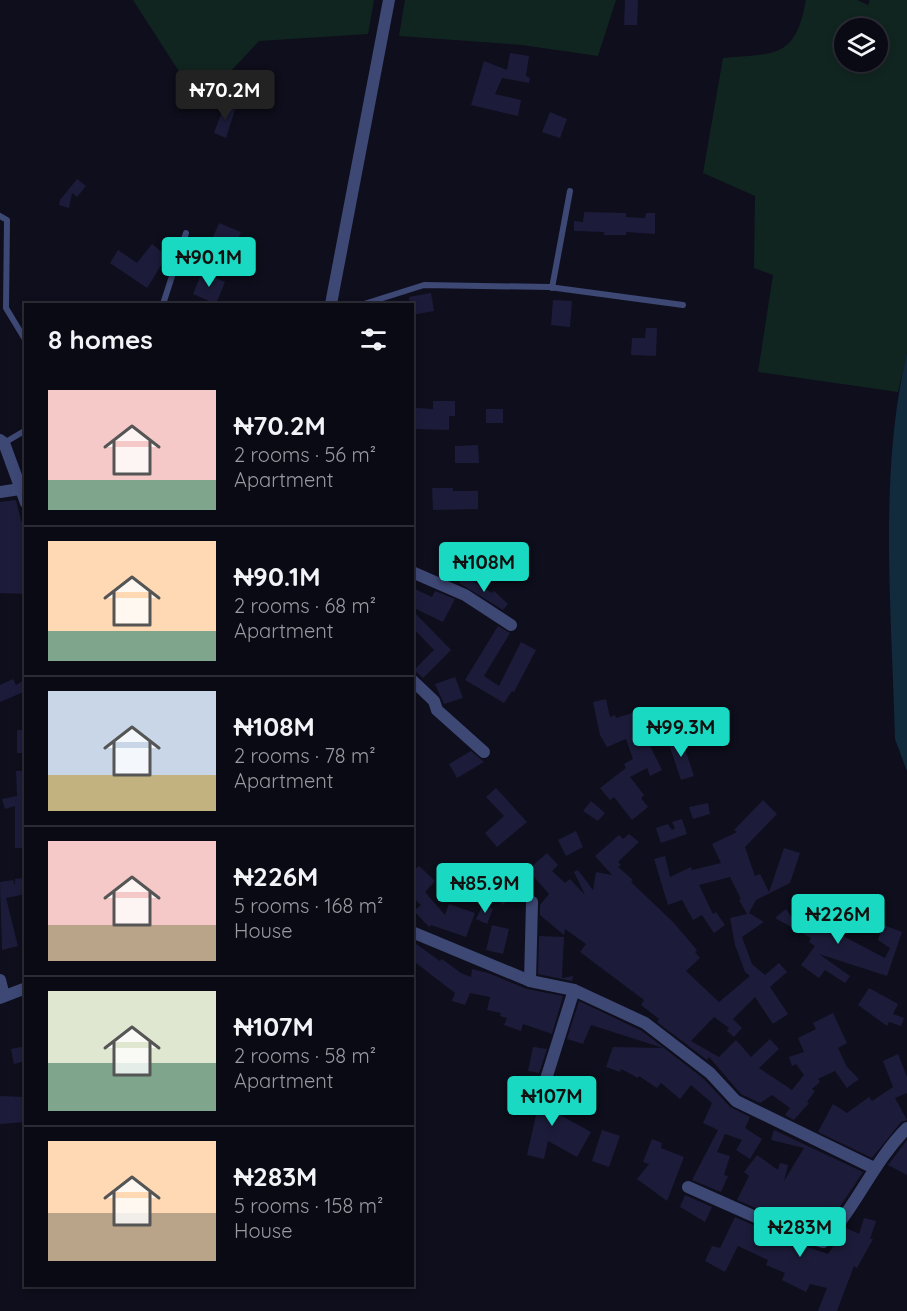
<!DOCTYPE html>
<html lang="en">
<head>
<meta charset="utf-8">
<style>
	body { margin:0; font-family:Quicksand,sans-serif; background:#13131e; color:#f1f3f6; height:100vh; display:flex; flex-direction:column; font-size:22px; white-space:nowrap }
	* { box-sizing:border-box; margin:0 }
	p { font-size:20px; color:#999aa0 }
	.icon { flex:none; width:33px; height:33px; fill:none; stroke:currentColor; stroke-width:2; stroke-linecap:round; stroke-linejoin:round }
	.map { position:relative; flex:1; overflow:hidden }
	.panel { position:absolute; left:24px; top:303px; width:390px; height:984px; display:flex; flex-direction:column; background:#0a0a15; border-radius:0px; box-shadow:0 3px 9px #0003,0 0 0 2px #2a2b34 }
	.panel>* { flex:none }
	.controls { position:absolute; left:834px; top:18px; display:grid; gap:12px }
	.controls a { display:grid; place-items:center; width:54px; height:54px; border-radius:50%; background:#0a0a15; box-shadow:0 3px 9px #0003,0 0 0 2px #2a2b34; font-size:30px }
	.price { position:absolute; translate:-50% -51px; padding:0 14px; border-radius:6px; background:#1ad9c2; color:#111; font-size:20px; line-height:39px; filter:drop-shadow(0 2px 3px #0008) }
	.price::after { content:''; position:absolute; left:50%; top:36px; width:18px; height:14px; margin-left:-9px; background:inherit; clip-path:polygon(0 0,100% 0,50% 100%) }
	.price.current { background:#222; color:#fff }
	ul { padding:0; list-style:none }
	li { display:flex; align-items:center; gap:18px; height:150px; padding:0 24px }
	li+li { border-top:2px solid #2a2b34 }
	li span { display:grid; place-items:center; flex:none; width:168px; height:120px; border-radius:0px; color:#555 }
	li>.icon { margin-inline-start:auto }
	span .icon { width:72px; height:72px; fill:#fffc; stroke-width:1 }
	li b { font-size:26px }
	h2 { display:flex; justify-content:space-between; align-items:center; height:72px; padding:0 24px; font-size:26px }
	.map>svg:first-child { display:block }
</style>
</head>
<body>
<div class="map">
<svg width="907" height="1311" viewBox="0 0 907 1311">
	<rect width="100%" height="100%" fill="#0e0e1c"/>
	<g fill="#112520" fill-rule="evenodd">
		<path d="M133 0H374L368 34 259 41 200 104Z"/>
		<path d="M405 0H616L598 56 522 45 399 36Z"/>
		<path d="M806 0H857L868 5 870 0H907V353L898 392 758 372 773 275 754 268 755 196 703 173 723 58C775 53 795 60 806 0ZM878 28V62H844V28Z"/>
	</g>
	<path fill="#122b3c" d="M907 353V771L895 739C892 614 878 474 907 353Z"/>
	<g fill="#1c1c3a">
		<path d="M625 0H638L637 25H624Z"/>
		<path d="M510 53 529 56 526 76 530 78 529 83 502 78 495 94 521 100 518 116 471 105 484 61 507 70Z"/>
		<path d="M225 103 236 107 226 138 214 133Z"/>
		<path d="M550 112 567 119 560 138 542 132Z"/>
		<path d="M77 179 86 186 77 197 72 193 69 208 59 205 60 200Z"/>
		<path d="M584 212 626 213V217L645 218 646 213H655V234L626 232V235H604V232L574 231V221L583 222Z"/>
		<path d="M219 223 241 232 233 251 211 242Z"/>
		<path d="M152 244 167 256 147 288 110 263 118 250 137 263Z"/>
		<path d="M202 272 225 282 216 304 193 294Z"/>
		<path d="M431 293 434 311 412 315V304H410L409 297Z"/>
		<path d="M553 300 572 301 570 327 551 325Z"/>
		<path d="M646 328H657L656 356 631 355 632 338H645Z"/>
		<path d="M433 401H455V416H449V430L416 429V408L433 409Z"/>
		<rect x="486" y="409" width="17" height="14"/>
		<path d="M478 445 479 463H455V446Z"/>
		<path d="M432 488H453V491H478V509L433 510Z"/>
		<path d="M16 500 21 521 26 522V594L0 593V502Z"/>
		<path d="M464 576 492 593 494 591 508 604 503 610 459 583Z"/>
		<path d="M415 589 432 597 435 591 455 599 443 622 412 607Z"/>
		<path d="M412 610 451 650 423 678 414 670 434 650 412 627Z"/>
		<path d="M498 626 510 633 484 676 499 686 521 642 536 650 514 692 512 691 504 703 465 680Z"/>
		<path d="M455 677 463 698 444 704 435 684Z"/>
		<path d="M13 679 16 685 26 679V691L0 702V685Z"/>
		<path d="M606 699 610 717 615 715 616 718 632 713 634 719 646 715 655 741 648 742 662 770 650 776 647 768 630 777 644 795 641 798 648 807 632 820 614 797 610 800 600 788 626 768 624 764 633 759 626 739 607 747 600 735 593 702Z"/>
		<rect x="17" y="730" width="9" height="23"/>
		<path d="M681 737 694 776 681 780 668 741Z"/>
		<path d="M471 751 484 762 457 778 449 764Z"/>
		<path d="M16 771H26L25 848H15V806L5 809 2 799 17 796Z"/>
		<path d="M496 788 527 822 497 847 485 833 504 816 486 797Z"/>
		<path d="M763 800 777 814 745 847 755 876 760 874 769 892 784 848 800 853 790 883 756 900 749 913 764 922 742 937 752 964 765 975 779 963 787 972 770 987 788 1014 773 1024 755 997 733 1019 742 1028 734 1037 727 1031 729 1028 714 1017 691 1041 719 1057 736 1040 751 1057 770 1039 779 1049 759 1068 792 1090 804 1075 796 1064 792 1066 789 1057 804 1052 798 1038 816 1029 813 1023 833 1013 847 1043 838 1048 847 1067 859 1079 847 1088 835 1071 818 1079 820 1082 812 1089 815 1091 807 1102 809 1103 794 1120 785 1115 790 1108 772 1095 760 1103 741 1094 709 1057 707 1060 657 1022 659 1019 641 1005 644 1000 580 952 586 944 565 929 564 935 540 915V905L549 894 528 870 547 853 558 865 552 871 565 883 570 879 585 895 574 872 578 870 593 890 596 872 612 875 595 856 619 835 623 839 629 834 639 842 618 862 621 865 618 867 633 880 631 882 673 922 697 950 695 952 700 958 686 971 719 1002 750 976 745 972 735 945 730 918 747 914 739 900 741 899 730 877 699 885 713 914 716 912 725 925 714 933 702 915 693 920 682 900 668 905 654 859 665 856 670 877 691 867 692 870 721 863 712 844 737 832 734 830Z"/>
		<path d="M591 801 605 813 598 821 583 811Z"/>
		<path d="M708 803 710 814 693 819 689 807Z"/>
		<path d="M682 819 687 834 661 843 656 828 668 824 672 830 675 828 672 822Z"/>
		<path d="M576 831 583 847 566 856 558 840Z"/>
		<path d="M419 866 435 881 425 892 445 915 449 904 475 913 466 937 431 925 429 927 414 911 421 905 412 897V872Z"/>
		<path d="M24 878 26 894 6 898 18 946 2 950 0 882 13 880 15 886V879Z"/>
		<path d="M507 885 515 891 503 905 495 898Z"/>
		<path d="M808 900 825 914 818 923 885 958 890 948 878 940 883 925 902 932 887 976 819 954 850 976 845 983 825 970 819 978 801 965 815 946 809 942 811 938 775 918 786 909 793 919Z"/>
		<path d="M483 904 493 909 487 924 476 919Z"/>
		<path d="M492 925 509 929 503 954 486 950Z"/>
		<path d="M539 936 564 937 562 978 573 976 572 981 538 974Z"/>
		<path d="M412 941 440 961 442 959 461 973 471 977 472 969 488 973 527 989 563 996 552 1034 523 1024 521 1031 504 1025 507 1018 500 1016 501 1013 487 1010 490 997 470 993 465 1005 452 1001 455 993 412 960Z"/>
		<path d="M869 988 898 1004 893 1014 904 1018 901 1026 889 1022 887 1026 858 1005Z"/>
		<path d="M579 1001 642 1031 704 1079 730 1107 750 1117 745 1128 762 1139 750 1159 736 1150 742 1140 725 1134 717 1152 730 1156 724 1175 728 1176 721 1192 692 1180 718 1130 703 1123 712 1103 691 1085 680 1099 661 1083 657 1088 639 1076 638 1078 621 1069 620 1072 606 1067 613 1047 663 1048 591 1025 583 1044 567 1039Z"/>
		<path d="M26 1046V1061L14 1064 11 1049Z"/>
		<path d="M533 1047 547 1049 539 1073 528 1071Z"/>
		<path d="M898 1054 907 1077V1093L895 1098 907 1120 901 1122 872 1158 818 1132 833 1104 847 1113 869 1097 872 1101 893 1087 883 1061Z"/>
		<path d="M525 1084 535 1088 533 1096 535 1101 542 1103 548 1100 563 1106 560 1115 591 1132 577 1157 548 1141 544 1159 527 1155 537 1111 517 1103Z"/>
		<path d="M0 1096 26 1097V1122L0 1124Z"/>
		<path d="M602 1130 620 1136 609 1167 592 1161Z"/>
		<path d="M774 1130 863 1172 837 1211 829 1206 818 1229 815 1227 814 1231 790 1223 737 1200 749 1176 744 1172 757 1155 778 1170 780 1163 788 1165 784 1181 804 1148 771 1140Z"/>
		<path d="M652 1139 662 1143 661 1148 684 1157 667 1201 637 1179 649 1164 643 1162Z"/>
		<path d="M907 1140V1175L888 1165Z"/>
		<path d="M685 1195 712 1207 705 1222 680 1207Z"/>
		<path d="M735 1217 784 1239 828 1254 846 1228 859 1234 864 1218 876 1221 870 1239H873L857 1268 854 1266 837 1311H818L827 1288 810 1284 806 1292 782 1280 785 1273 766 1265 768 1260 738 1246 725 1272 705 1261 712 1246 720 1248Z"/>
	</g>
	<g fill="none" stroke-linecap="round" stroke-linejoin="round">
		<g stroke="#3e4875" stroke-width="6">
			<path d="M0 216 7 220 6 308 26 341"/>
			<path d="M552 288 570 191"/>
			<path d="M163 304 186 233"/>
			<path d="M364 304 424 285 549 287 683 305"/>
			<path d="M4 443 26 430"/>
		</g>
		<g stroke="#3e4875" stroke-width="12">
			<path d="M331 304 389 0"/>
			<path d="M0 440 4 443 26 503"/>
			<path d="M0 492 20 489"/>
			<path d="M412 572 465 595 511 625"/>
			<path d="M412 680 434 701 437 710 484 752"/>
			<path d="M412 932 530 981 574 990 645 1023 710 1073 736 1101 874 1168"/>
			<path d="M0 980 4 996"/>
			<path d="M530 981 532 902"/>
			<path d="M0 998 26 988"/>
			<path d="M541 1095 574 990"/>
			<path d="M688 1187 787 1231 823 1242C856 1208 873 1162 907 1128"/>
		</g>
	</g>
</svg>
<div class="controls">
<a><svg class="icon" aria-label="layers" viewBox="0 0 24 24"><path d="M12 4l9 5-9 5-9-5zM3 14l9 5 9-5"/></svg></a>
</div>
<b class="price current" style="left:225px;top:121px">₦70.2M</b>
<b class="price" style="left:209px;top:288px">₦90.1M</b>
<b class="price" style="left:484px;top:593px">₦108M</b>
<b class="price" style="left:681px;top:758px">₦99.3M</b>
<b class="price" style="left:485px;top:914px">₦85.9M</b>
<b class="price" style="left:838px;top:945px">₦226M</b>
<b class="price" style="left:552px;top:1127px">₦107M</b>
<b class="price" style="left:800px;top:1258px">₦283M</b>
<section class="panel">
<h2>8 homes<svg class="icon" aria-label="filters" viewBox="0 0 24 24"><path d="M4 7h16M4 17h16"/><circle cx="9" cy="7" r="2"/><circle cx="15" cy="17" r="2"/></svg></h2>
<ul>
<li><span style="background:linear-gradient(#f6c9c9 75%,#7fa58c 0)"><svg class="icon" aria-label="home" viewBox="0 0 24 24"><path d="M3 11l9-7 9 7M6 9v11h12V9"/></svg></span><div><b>₦70.2M</b><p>2 rooms · 56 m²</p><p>Apartment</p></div></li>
<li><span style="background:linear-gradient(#ffd9b3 75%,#7fa58c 0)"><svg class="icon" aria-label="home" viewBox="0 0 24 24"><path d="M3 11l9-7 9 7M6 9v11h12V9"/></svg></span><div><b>₦90.1M</b><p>2 rooms · 68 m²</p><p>Apartment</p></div></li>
<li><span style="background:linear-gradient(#c9d6e8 70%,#c2b280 0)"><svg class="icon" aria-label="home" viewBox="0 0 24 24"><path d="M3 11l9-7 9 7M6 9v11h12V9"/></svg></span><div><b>₦108M</b><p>2 rooms · 78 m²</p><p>Apartment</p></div></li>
<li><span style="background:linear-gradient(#f6c9c9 70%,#b9a48a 0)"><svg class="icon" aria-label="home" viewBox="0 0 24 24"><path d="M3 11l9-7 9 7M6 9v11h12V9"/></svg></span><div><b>₦226M</b><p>5 rooms · 168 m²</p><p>House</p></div></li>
<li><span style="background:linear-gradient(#dfe7d0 60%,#7fa58c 0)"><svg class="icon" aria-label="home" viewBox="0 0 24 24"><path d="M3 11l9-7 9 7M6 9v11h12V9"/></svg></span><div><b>₦107M</b><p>2 rooms · 58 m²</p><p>Apartment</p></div></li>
<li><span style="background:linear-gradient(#ffd9b3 60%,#b9a48a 0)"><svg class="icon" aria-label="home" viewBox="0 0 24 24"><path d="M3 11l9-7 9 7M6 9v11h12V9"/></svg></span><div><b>₦283M</b><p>5 rooms · 158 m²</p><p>House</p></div></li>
</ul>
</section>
</div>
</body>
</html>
